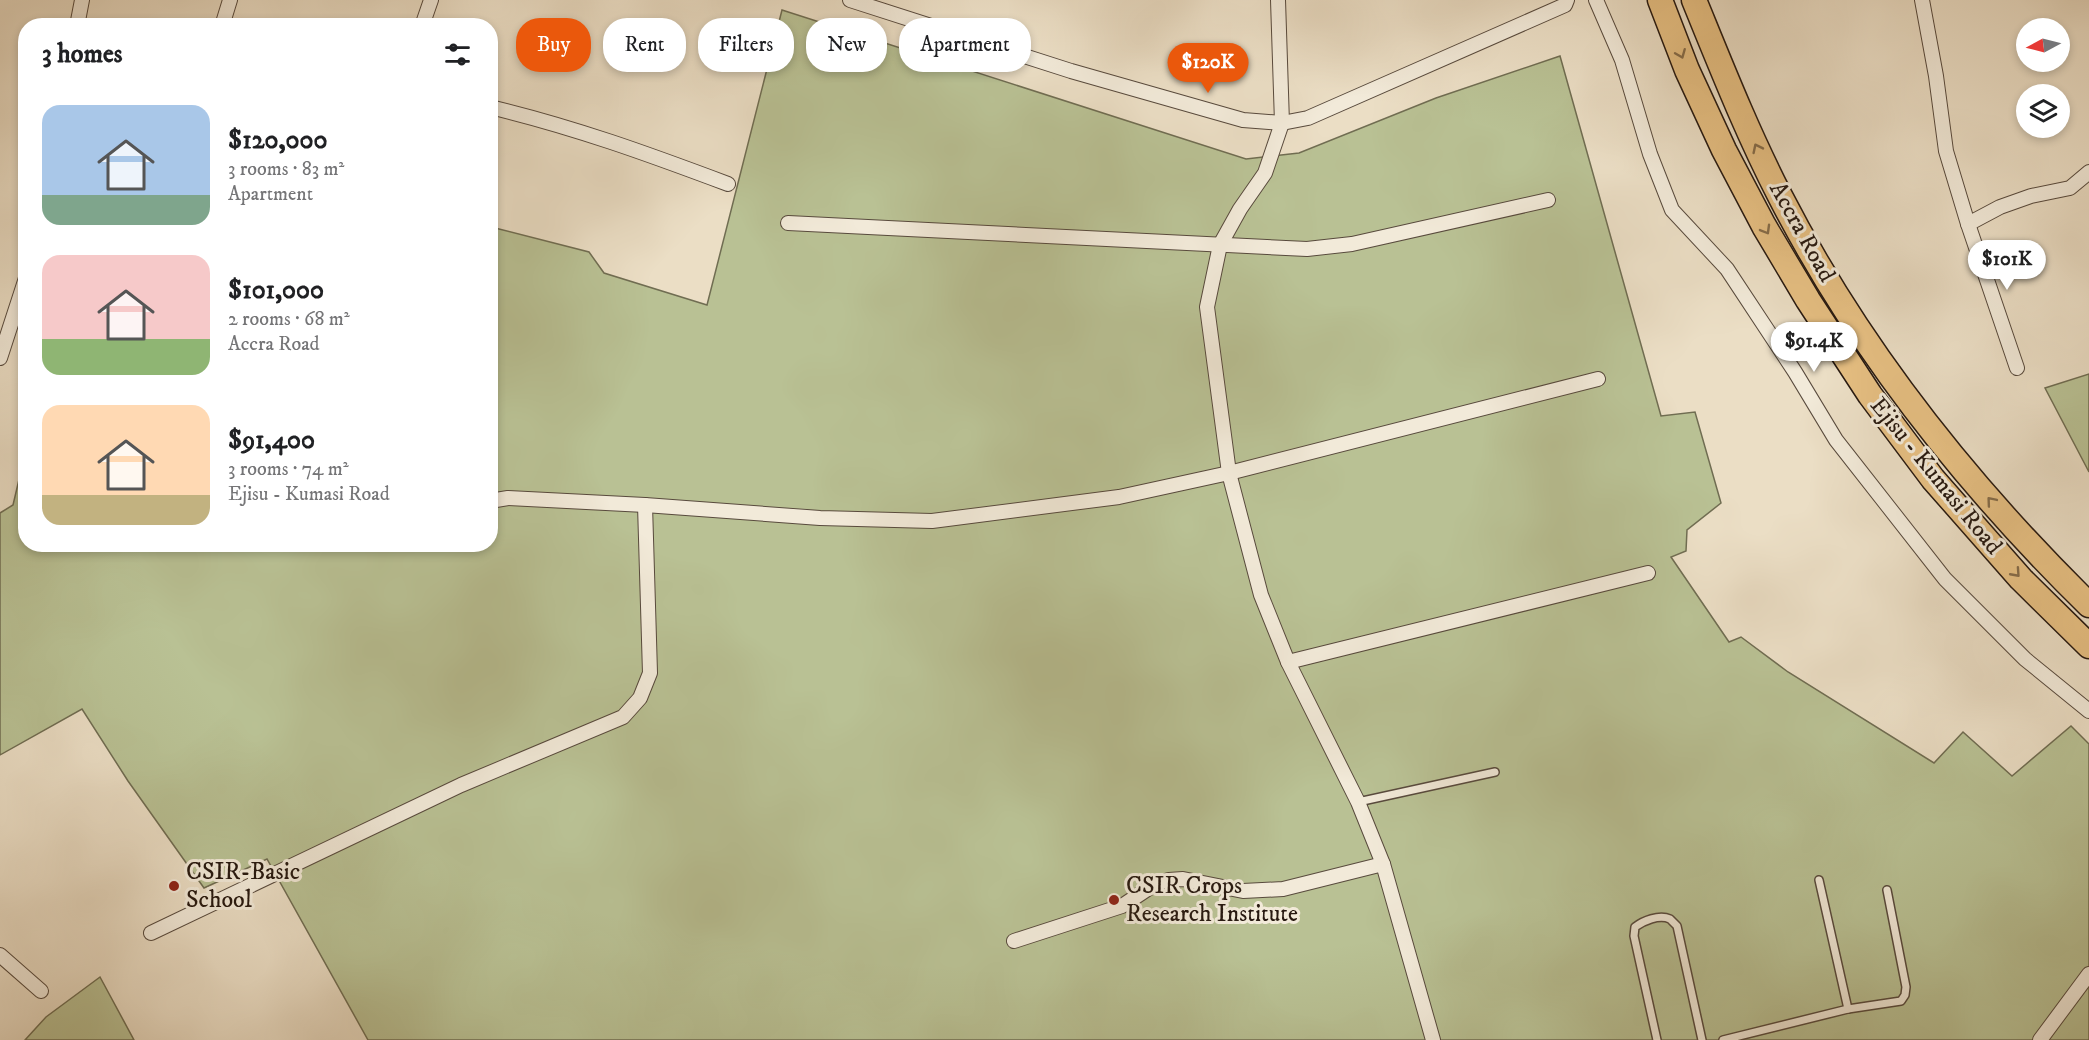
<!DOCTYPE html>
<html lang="en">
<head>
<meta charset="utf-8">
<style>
	body { margin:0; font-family:"IM FELL DW Pica",serif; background:#f6f6f6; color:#202124; height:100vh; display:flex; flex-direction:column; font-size:22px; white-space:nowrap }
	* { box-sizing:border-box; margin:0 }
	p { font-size:20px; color:#757577 }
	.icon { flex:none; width:33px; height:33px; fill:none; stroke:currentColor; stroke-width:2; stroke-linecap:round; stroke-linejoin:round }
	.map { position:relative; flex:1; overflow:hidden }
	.drawer { position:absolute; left:18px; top:18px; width:480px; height:534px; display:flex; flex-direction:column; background:#fff; border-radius:24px; box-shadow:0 3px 9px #0003 }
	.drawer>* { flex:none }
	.guide { position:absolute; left:516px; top:18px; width:570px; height:54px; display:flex; gap:12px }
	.needle { width:39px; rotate:263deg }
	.tools { position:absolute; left:2016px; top:18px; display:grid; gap:12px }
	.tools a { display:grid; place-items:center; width:54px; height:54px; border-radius:50%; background:#fff; box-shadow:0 3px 9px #0003; font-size:30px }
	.price { position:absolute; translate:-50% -51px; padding:0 14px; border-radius:21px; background:#fff; color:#222; font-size:20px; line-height:39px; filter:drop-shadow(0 2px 3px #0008) }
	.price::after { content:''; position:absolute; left:50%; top:36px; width:18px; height:14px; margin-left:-9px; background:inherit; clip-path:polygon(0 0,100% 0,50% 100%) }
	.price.current { background:#ea580c; color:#fff }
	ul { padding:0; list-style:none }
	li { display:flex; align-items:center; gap:18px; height:150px; padding:0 24px }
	li span { display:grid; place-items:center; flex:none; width:168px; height:120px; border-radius:18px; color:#555 }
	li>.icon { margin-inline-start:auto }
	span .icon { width:72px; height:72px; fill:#fffc; stroke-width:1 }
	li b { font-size:26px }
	h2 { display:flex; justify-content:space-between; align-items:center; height:72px; padding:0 24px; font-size:26px }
	.pill { padding:0 21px; border-radius:24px; background:#fff; box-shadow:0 3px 9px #0003; font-size:21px; line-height:54px }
	.pill.current { background:#ea580c; color:#fff }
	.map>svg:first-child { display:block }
</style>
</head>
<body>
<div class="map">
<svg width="2089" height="1040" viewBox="0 0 2089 1040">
	<rect width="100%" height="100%" fill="#ebdec5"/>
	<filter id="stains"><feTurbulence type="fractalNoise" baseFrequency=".00333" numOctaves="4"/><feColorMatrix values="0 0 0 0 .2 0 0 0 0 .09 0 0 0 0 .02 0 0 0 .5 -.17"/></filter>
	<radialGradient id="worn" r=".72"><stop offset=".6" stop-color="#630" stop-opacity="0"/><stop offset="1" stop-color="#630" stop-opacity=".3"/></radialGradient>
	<g fill="#b9c194" stroke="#706d52" stroke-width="1.5">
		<path d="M782 10 1246 159 1299 153 1436 98 1560 56 1661 416 1695 412 1721 503 1687 530 1686 551 1671 557 1729 642 1741 637 1788 672 1934 763 1963 732 2012 776 2071 726 2089 744V1040H368L267 859 204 888 128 781 82 709 0 755V513L13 505 25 454 26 544H490L491 227 589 252 604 273 707 305Z"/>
		<path d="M2089 374V472L2045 388Z"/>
		<path d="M100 977 134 1040H25L46 1017Z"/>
	</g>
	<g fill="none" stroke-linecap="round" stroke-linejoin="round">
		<g stroke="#584a3d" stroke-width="10">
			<g id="service">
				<path d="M1358 802 1495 772"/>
				<path d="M1819 880 1848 1009"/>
				<path d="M1657 1040 1634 936 1635 927C1643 921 1659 914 1670 919 1670 919 1677 926 1677 926L1702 1040"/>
				<path d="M1723 1040 1848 1009 1901 1001 1905 995 1906 987 1887 890"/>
			</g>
		</g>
		<g stroke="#584a3d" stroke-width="16">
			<g id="minor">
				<path d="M850 0 1071 71 1243 120 1282 123 1308 118 1565 5 1567 0"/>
				<path d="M1278 0 1282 123 1265 173 1240 209 1220 245 1207 307 1229 473 1261 595 1288 662 1358 802 1383 864 1433 1040"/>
				<path d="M1596 0 1622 60 1650 154 1672 210 1727 269 1795 372 1836 440 1945 579 2025 659 2089 711"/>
				<path d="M1922 0 1936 76 1946 151 1968 224 2017 368"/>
				<path d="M77 26 82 0"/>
				<path d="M222 26 230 0"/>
				<path d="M422 26 431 0"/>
				<path d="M490 107C574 127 648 154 728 184"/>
				<path d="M788 223 1307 249 1352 244 1548 200"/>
				<path d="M1968 224 2000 207 2031 196 2070 188 2089 172"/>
				<path d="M0 358 26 278"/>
				<path d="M490 501 508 498 645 505 820 518 932 521 1119 497 1229 473 1598 379"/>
				<path d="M1288 662 1648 573"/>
				<path d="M151 933 461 785 623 717 640 698 650 673 645 505"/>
				<path d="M1014 941 1122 906 1155 884 1169 880 1183 879 1243 891 1283 889 1383 864"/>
				<path d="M0 955 41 991"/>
				<path d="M2040 1040 2089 974"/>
			</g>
		</g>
		<g stroke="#271910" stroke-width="27">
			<g id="trunk">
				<path d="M1660 0 1687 70 1724 150 1764 226 1808 300 1870 395 1933 479 2021 579 2089 646"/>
				<path d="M1694 0C1721 66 1747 132 1780 196 1858 348 1967 485 2089 605"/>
			</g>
		</g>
		<use href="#service" stroke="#f2ead9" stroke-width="7"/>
		<use href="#minor" stroke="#f2ead9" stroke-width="14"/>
		<use href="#trunk" stroke="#e6bf82" stroke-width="24"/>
	</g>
	<defs><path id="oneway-chevron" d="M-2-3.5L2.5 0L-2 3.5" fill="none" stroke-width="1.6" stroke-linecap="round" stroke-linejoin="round" transform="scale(1.5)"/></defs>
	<g stroke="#866c49">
		<use href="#oneway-chevron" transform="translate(1681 54) rotate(68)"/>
		<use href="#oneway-chevron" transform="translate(1757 148) rotate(-116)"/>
		<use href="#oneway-chevron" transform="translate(1766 230) rotate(60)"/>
		<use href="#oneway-chevron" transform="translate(1991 501) rotate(-130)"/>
		<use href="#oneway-chevron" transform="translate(2016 573) rotate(48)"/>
	</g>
	<g fill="#8f2418" stroke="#f2ead9" stroke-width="2">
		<circle cx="174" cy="886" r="6"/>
		<circle cx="1114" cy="900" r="6"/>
	</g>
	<g text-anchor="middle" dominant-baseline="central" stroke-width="6" stroke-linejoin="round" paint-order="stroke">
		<g font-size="24" fill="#271910" stroke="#f2ead9">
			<text transform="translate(1802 232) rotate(61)">Accra Road</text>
			<text transform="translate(1936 476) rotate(51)">Ejisu - Kumasi Road</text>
		</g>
		<g font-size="24" fill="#271910" stroke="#f2ead9" text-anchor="start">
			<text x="186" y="872">CSIR-Basic<tspan x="186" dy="28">School</tspan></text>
			<text x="1126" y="886">CSIR Crops<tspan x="1126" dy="28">Research Institute</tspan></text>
		</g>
	</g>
	<rect width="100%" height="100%" filter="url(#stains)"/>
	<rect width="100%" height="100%" fill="url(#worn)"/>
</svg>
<div class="tools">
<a><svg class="needle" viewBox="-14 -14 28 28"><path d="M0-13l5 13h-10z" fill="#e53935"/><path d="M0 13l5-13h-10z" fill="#757577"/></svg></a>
<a><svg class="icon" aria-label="layers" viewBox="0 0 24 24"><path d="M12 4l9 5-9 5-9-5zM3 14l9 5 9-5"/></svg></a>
</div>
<b class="price current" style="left:1208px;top:94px">$120K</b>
<b class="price" style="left:2007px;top:291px">$101K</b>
<b class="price" style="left:1814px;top:373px">$91.4K</b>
<div class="guide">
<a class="pill current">Buy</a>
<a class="pill">Rent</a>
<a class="pill">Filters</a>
<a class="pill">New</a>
<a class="pill">Apartment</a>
</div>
<section class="drawer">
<h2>3 homes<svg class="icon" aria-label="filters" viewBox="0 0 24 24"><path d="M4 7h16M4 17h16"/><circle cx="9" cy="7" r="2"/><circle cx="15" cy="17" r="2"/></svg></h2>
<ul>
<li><span style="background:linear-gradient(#a9c7e8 75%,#7fa58c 0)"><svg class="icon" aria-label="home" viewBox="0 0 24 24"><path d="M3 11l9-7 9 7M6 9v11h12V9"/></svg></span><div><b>$120,000</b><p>3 rooms · 83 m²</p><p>Apartment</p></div></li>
<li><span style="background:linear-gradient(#f6c9c9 70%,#8fb573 0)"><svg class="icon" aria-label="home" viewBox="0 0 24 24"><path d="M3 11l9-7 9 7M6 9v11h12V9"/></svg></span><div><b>$101,000</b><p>2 rooms · 68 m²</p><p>Accra Road</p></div></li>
<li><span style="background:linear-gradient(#ffd9b3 75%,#c2b280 0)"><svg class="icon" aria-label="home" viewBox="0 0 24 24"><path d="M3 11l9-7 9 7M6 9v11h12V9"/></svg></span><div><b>$91,400</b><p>3 rooms · 74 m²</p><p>Ejisu - Kumasi Road</p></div></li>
</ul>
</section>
</div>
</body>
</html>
